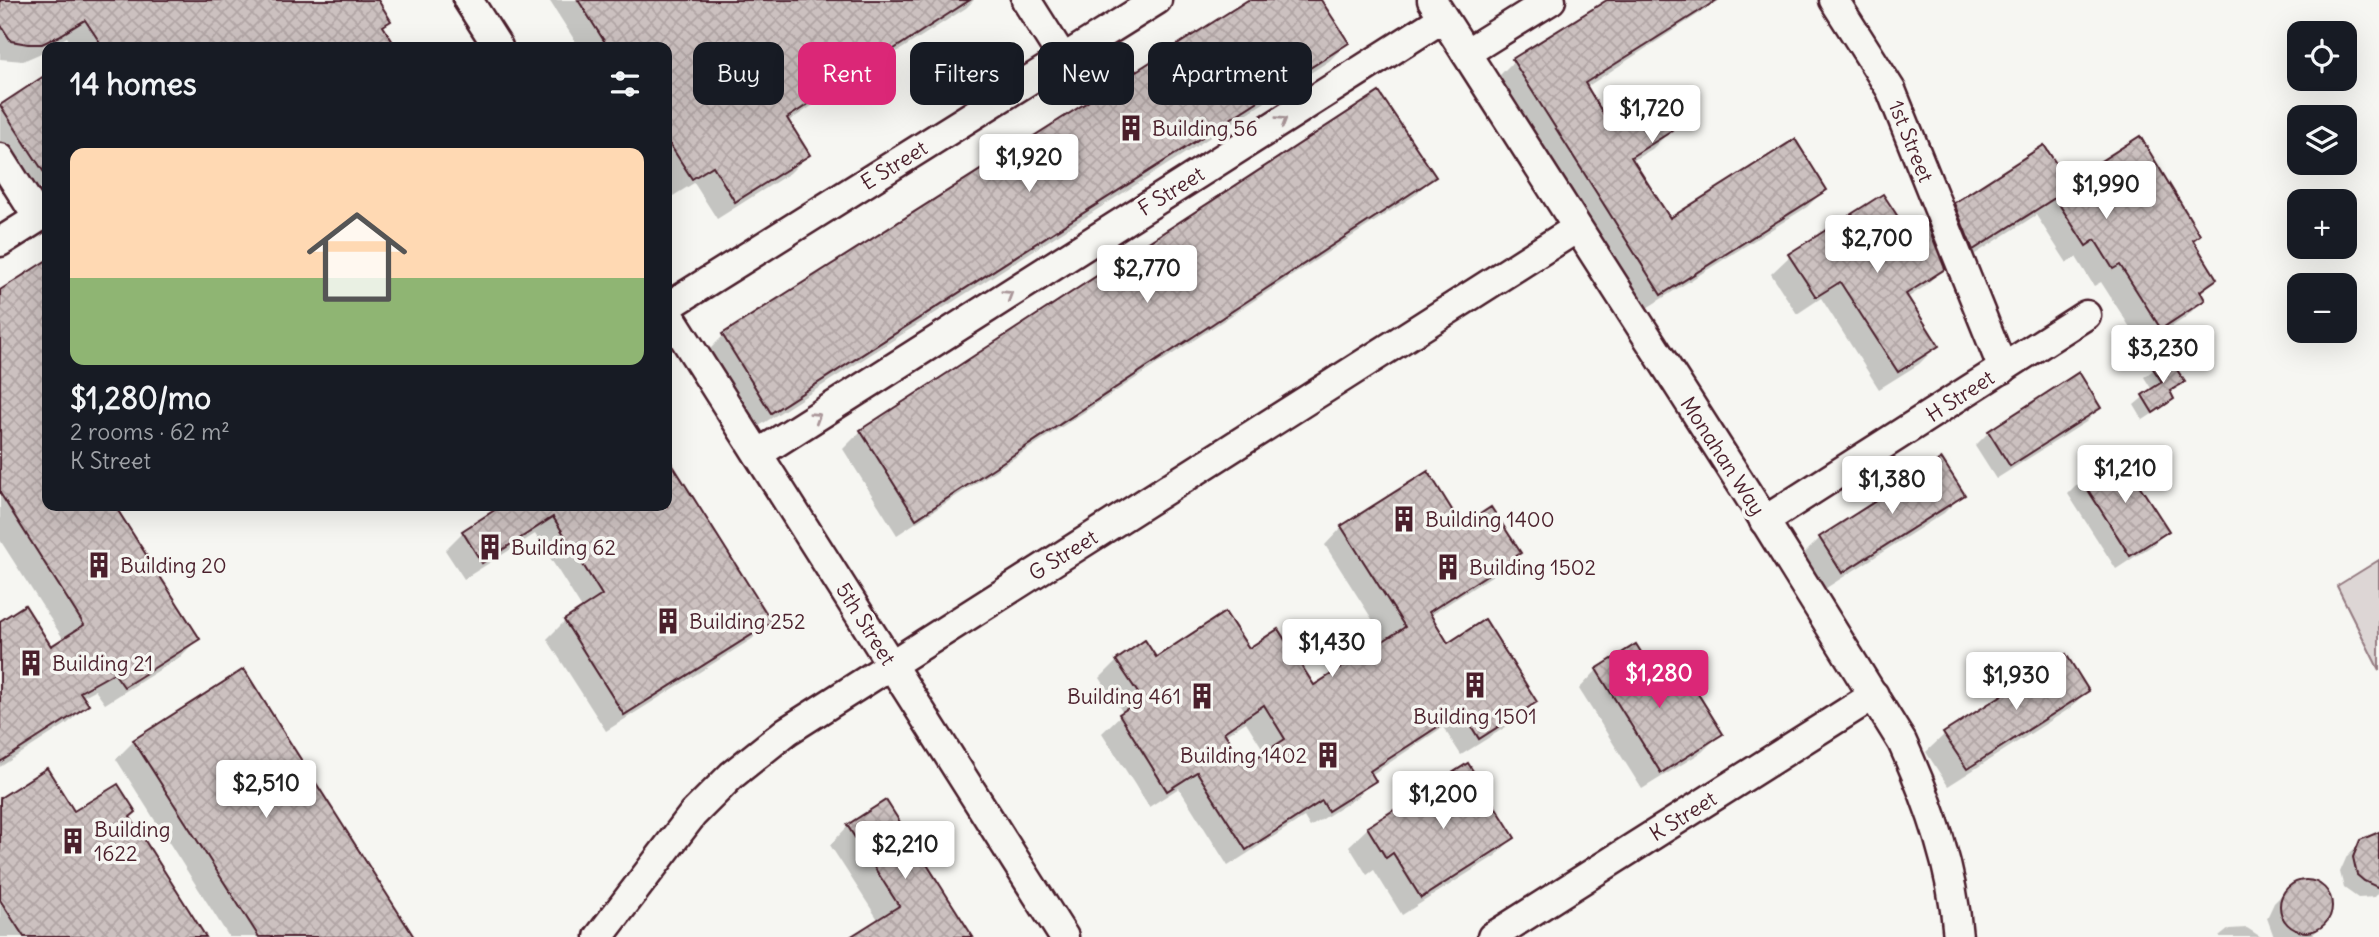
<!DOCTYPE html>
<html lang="en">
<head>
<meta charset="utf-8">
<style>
	body { margin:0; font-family:Delius,sans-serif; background:#20242c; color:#f1f3f6; height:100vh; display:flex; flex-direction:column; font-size:26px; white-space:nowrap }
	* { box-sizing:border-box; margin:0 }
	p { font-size:23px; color:#9ea1a6 }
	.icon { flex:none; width:38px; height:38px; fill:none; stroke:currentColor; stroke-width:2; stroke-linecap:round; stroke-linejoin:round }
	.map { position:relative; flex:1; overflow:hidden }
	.side { position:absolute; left:42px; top:42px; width:630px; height:469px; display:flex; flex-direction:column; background:#171b24; border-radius:14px; box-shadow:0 7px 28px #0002 }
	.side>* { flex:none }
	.hud { position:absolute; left:693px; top:42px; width:665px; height:63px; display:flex; gap:14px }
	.buttons { position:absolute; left:2287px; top:21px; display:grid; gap:14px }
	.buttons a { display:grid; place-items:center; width:70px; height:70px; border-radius:14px; background:#171b24; box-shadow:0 7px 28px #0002; font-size:35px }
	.price { position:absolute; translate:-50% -60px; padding:0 16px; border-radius:7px; background:#fff; color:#222; font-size:23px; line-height:46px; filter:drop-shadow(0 2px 4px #0008) }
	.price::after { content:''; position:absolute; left:50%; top:42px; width:21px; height:16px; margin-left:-10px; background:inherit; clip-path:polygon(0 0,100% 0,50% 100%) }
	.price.active { background:#db2777; color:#fff }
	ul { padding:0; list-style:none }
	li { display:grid; align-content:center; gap:14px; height:371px; padding:0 28px }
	li span { display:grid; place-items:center; height:217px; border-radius:14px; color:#555 }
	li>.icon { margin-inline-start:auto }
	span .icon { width:126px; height:126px; fill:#fffc; stroke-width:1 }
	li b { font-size:30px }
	h2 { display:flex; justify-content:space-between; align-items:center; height:84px; padding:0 28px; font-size:30px }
	.tag { padding:0 24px; border-radius:14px; background:#171b24; box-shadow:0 7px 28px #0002; font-size:24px; line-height:63px }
	.tag.active { background:#db2777; color:#fff }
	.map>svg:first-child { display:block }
</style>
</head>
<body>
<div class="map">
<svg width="2379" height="937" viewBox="0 0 2379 937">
	<defs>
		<pattern id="building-cross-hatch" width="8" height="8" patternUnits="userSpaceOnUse" patternTransform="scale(1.75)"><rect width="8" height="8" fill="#ccc1c0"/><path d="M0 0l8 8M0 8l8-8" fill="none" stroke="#b1a5a5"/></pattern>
	</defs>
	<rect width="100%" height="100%" fill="#f6f6f2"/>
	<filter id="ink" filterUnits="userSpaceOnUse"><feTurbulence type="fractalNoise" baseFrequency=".0143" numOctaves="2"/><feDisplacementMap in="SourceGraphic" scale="14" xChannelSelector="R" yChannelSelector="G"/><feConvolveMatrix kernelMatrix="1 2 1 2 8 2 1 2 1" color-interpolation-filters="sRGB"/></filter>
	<g filter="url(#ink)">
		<path fill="#ddd6d5" stroke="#947a80" stroke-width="2" d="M2379 560V670L2337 586Z"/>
		<g fill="#0003" fill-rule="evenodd">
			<path d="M0 0H376L389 20 382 28 394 47H73L67 37 39 54 23 61 0 59Z"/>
			<path d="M549 0H974L966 8 787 122 808 155 790 173 717 219 694 183 673 196 667 186V47H579Z"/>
			<path d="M1251 0H1319L1347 43 1329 61 753 430 705 354 723 336Z"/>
			<path d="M1610 0H1720L1585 88 1604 118 1670 131 1652 149 1632 161 1669 221 1825 189 1807 207 1642 311 1496 79 1514 61Z"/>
			<path d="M47 77V183L29 195 0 150V107Z"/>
			<path d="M1433 177 1415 195 897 535 843 449 861 431Z"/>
			<path d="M2068 184 2215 279 2200 294 2203 300 2185 318 2142 346 2101 282 2094 286 2076 257 2067 263 2036 215 1955 267 1937 222 1955 204Z"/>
			<path d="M1907 235 1943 268 1924 287 1907 298 1937 346 1919 364 1879 389 1821 298 1797 314 1771 274 1790 256Z"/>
			<path d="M43 265 47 271V506H113L198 639 180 657 105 704 95 690 82 697 87 705 68 723 0 767V623L51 649 64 640 0 540V292Z"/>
			<path d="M2168 359 2182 382 2169 394 2172 399 2163 407 2143 420 2134 405 2152 390 2144 377Z"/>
			<path d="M2099 408 2086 422 1996 479 1975 446 1989 432Z"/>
			<path d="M2119 456 2167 531 2153 545 2116 569 2068 494 2082 480Z"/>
			<path d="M667 459 770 621 752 639 606 731 547 639 565 621 583 610 535 534 464 579 445 550 463 532 504 506H667Z"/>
			<path d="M1962 495 1944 513 1823 590 1802 556 1820 538Z"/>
			<path d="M1342 527 1461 528 1519 553 1501 570 1429 616 1448 646 1535 702 1517 720 1461 755 1443 727 1371 775 1373 780 1356 798 1310 827 1304 817 1228 866 1179 788 1149 807 1102 733 1123 713 1100 678 1117 661 1248 650 1314 687 1386 641 1325 545ZM1246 722 1266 754 1244 768 1224 736Z"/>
			<path d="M1597 670 1720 734 1702 752 1642 789 1579 689Z"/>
			<path d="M2087 691 2069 709 1948 786 1926 752 1945 734Z"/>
			<path d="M134 741 412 937H229L116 759Z"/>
			<path d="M1467 765 1513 838 1495 856 1402 915 1374 870 1367 875 1349 846 1368 828Z"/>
			<path d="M0 800 74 813 204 937H0Z"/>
			<path d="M848 826 971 937H853L879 921 830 845Z"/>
			<path d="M2379 835V892L2375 897 2358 898 2344 888 2340 872 2347 856 2361 842Z"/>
			<path d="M2304 881 2321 885 2327 891 2331 908 2324 924 2310 937H2274L2267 918 2274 903 2289 888Z"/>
			<path d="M2247 928 2261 937H2219L2229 929Z"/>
		</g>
		<g fill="url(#building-cross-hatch)" stroke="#4a1f2b" stroke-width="2" fill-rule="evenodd">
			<path d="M0 0H378L391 21 383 26 396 47H90L99 41 85 20 59 36 42 44H28L11 41 0 24Z"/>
			<path d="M578 0H970L787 118 810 155 735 202 713 166 692 179 667 140V47H608Z"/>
			<path d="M1248 0H1321L1349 43 771 413 722 334Z"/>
			<path d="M1607 0H1717L1585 83 1604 115 1646 89 1672 131 1631 157 1670 218 1795 139 1827 190 1661 295 1512 59Z"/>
			<path d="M47 74V177L0 105Z"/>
			<path d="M1379 92 1436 177 916 519 860 430Z"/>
			<path d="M2140 136 2200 235 2193 240 2217 279 2200 291 2205 300 2161 329 2120 265 2113 269 2095 240 2086 246 2055 198 1973 250 1954 203 2044 145 2068 182Z"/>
			<path d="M1883 194 1908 232 1926 221 1945 269 1906 294 1939 346 1898 372 1840 282 1816 297 1788 254Z"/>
			<path d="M47 260V506H115L200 639 124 687 114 673 80 692 89 705 0 762V621L25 605 51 646 84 625 0 493V290Z"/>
			<path d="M2168 356 2185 382 2170 391 2174 399 2153 413 2142 395 2162 382 2152 367Z"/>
			<path d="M2079 372 2101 408 2010 466 1988 431Z"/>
			<path d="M2119 454 2169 531 2130 556 2081 479Z"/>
			<path d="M667 456 772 622 624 715 564 620 602 595 553 517 482 563 462 531 501 506H667Z"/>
			<path d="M1942 459 1965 495 1842 573 1819 537Z"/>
			<path d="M1428 471 1462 526 1491 507 1521 553 1429 612 1448 643 1485 619 1537 702 1479 739 1462 711 1370 771 1376 781 1328 811 1322 801 1246 850 1197 772 1167 791 1119 714 1142 699 1116 660 1145 640 1156 657 1225 612 1249 648 1278 629 1314 685 1405 627 1341 526ZM1264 705 1285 739 1245 765 1224 732Z"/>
			<path d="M1636 644 1668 695 1690 681 1723 734 1661 773 1596 669Z"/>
			<path d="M2066 654 2089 691 1967 769 1943 733Z"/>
			<path d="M244 669 279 725 414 937H259L133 740Z"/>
			<path d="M1468 763 1515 838 1421 898 1393 853 1386 858 1367 827Z"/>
			<path d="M47 768 74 811 118 784 136 812 130 817 206 937H24L0 900V798Z"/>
			<path d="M886 800 973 937H850L899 906 847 825Z"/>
			<path d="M2379 832V888L2364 881 2357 875 2353 857 2360 840Z"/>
			<circle cx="2306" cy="906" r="26"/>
		</g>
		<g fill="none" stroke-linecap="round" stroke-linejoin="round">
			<g stroke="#4a1f2b" stroke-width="33">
				<g id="minor">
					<path d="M468 0 498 47"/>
					<path d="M1026 0 1064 60"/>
					<path d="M1432 0 1758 510 1902 742C1930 804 1953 869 1958 937"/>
					<path d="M1834 0 1891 90 2003 369"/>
					<path d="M1466 53 1551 0"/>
					<path d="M0 158 38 218 0 242"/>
					<path d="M667 307 1157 0"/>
					<path d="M667 311 1064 937"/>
					<path d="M758 454 1443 18"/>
					<path d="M1764 521 2086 315"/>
					<path d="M599 937 693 814 732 775 787 731 1577 228"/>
					<path d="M1492 937 1874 695"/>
				</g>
			</g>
			<use href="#minor" stroke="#f6f6f2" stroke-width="28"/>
		</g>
		<defs><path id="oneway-chevron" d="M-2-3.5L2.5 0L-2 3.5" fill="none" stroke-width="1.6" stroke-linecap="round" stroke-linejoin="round" transform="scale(1.75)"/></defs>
		<g stroke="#a99598">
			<use href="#oneway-chevron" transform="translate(1282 121) rotate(-32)"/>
			<use href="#oneway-chevron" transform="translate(1008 295) rotate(-32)"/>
			<use href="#oneway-chevron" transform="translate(816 417) rotate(-32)"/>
		</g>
	</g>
	<defs>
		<g id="building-bare" transform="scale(2.1)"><path d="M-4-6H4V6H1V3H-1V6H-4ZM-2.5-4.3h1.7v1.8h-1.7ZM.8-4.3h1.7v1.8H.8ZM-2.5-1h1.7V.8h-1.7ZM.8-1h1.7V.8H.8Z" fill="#4a1f2b" stroke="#f6f6f2" stroke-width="2.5" paint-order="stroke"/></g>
	</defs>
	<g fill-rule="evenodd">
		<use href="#building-bare" x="1131" y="128"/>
		<use href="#building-bare" x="1404" y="519"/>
		<use href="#building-bare" x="490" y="547"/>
		<use href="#building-bare" x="99" y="565"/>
		<use href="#building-bare" x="1448" y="567"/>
		<use href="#building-bare" x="668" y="621"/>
		<use href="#building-bare" x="31" y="663"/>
		<use href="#building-bare" x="1475" y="685"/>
		<use href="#building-bare" x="1202" y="696"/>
		<use href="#building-bare" x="1328" y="755"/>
		<use href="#building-bare" x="73" y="841"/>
	</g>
	<g text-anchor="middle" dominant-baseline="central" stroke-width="7" stroke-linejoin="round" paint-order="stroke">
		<g font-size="21" fill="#4a1f2b" stroke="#f6f6f2" text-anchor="start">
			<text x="1152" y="128">Building 56</text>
			<text x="1425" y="519">Building 1400</text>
			<text x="511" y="547">Building 62</text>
			<text x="120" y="565">Building 20</text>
			<text x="1469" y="567">Building 1502</text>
			<text x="689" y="621">Building 252</text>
			<text x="52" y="663">Building 21</text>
			<text x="1181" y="696" text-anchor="end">Building 461</text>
			<text x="1475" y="716" text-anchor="middle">Building 1501</text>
			<text x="1307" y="755" text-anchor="end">Building 1402</text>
			<text x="94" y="829">Building<tspan x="94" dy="24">1622</tspan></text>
		</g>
		<g font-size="21" fill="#4a1f2b" stroke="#f6f6f2">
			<text transform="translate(1911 141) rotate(68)">1st Street</text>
			<text transform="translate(894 165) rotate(-32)">E Street</text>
			<text transform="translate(1171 191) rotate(-32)">F Street</text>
			<text transform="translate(1960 396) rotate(-33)">H Street</text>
			<text transform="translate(1723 456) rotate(57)">Monahan Way</text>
			<text transform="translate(1063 555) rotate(-32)">G Street</text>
			<text transform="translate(866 624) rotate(58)">5th Street</text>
			<text transform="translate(1683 816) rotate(-32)">K Street</text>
		</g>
	</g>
</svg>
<div class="buttons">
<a><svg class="icon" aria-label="locate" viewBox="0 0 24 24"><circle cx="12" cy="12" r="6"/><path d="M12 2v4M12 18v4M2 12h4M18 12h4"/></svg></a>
<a><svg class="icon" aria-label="layers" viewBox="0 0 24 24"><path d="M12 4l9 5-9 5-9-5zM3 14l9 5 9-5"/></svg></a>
<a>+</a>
<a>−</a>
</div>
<b class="price" style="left:1652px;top:145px">$1,720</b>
<b class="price" style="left:1029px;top:194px">$1,920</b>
<b class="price" style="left:2106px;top:221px">$1,990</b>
<b class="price" style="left:1877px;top:275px">$2,700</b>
<b class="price" style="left:1147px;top:305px">$2,770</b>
<b class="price" style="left:2163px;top:385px">$3,230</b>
<b class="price" style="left:2125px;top:505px">$1,210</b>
<b class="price" style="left:1892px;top:516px">$1,380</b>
<b class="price" style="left:1332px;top:679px">$1,430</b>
<b class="price active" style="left:1659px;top:710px">$1,280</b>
<b class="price" style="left:2016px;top:712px">$1,930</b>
<b class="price" style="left:266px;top:820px">$2,510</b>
<b class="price" style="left:1443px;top:831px">$1,200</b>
<b class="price" style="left:905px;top:881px">$2,210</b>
<div class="hud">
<a class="tag">Buy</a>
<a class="tag active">Rent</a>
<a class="tag">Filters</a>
<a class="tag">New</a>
<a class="tag">Apartment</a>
</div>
<section class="side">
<h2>14 homes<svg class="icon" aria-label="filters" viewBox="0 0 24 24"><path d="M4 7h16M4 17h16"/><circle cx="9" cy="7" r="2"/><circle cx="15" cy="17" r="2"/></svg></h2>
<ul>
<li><span style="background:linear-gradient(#ffd9b3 60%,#8fb573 0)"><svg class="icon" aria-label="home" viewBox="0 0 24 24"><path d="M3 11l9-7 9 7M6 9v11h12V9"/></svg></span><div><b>$1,280/mo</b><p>2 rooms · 62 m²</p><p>K Street</p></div></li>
</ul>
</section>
</div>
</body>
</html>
